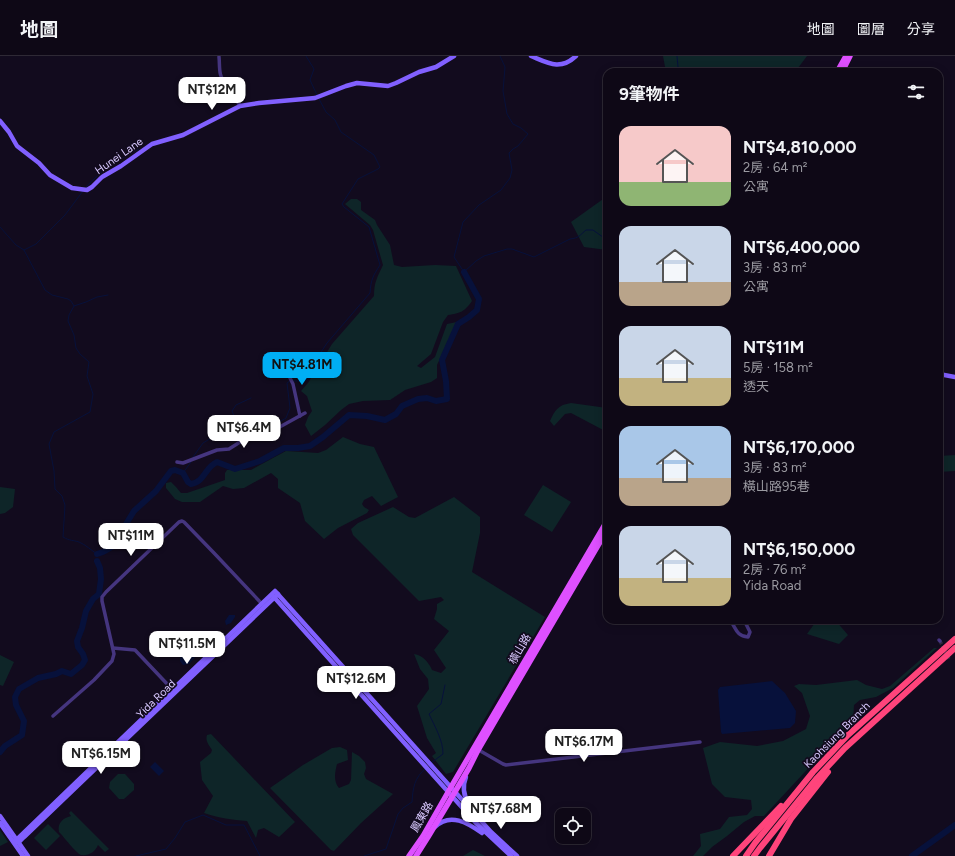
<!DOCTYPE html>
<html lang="zh-TW">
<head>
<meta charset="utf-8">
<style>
	body { margin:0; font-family:Figtree,"Noto Sans TC",sans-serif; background:#1c1623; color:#f1f3f6; height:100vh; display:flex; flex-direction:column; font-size:15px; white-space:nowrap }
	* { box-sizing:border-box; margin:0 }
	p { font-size:13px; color:#9b9aa1 }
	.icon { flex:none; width:22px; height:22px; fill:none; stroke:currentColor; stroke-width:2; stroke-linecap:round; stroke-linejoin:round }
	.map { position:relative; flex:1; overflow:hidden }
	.panel { position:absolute; left:603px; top:12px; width:340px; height:556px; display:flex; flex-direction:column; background:#0e0816; border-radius:12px; box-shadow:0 2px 10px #0003,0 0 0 1px #2e2935 }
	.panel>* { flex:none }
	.controls { position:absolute; left:555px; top:752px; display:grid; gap:8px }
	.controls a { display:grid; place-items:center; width:36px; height:36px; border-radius:8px; background:#0e0816; box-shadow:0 2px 10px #0003,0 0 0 1px #2e2935; font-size:20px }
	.price { position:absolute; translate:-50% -34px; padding:0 9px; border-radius:8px; background:#fff; color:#222; font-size:13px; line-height:26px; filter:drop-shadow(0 1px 2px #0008) }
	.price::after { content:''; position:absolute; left:50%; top:24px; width:12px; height:9px; margin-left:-6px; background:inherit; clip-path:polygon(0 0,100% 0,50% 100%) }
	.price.current { background:#00aef4; color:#111 }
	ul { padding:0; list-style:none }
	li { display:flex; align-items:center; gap:12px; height:100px; padding:0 16px }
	li span { display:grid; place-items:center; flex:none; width:112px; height:80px; border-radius:12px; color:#555 }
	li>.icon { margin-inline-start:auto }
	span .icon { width:48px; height:48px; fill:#fffc; stroke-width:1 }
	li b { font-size:17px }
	h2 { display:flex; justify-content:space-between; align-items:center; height:48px; padding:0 16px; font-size:17px }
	header { display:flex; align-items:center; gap:24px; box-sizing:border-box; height:56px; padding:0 20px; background:#0e0816; border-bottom:1px solid #2e2935 }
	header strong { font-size:19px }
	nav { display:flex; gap:22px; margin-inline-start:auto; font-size:14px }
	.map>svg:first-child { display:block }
</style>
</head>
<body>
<header>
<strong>地圖</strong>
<nav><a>地圖</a><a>圖層</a><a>分享</a></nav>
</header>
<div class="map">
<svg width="955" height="800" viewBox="0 0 955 800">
	<rect width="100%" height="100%" fill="#120b1e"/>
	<g fill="#0e2528">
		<path d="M663 0H807L795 16H666Z"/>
		<path d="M607 139V194L584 191 571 166 606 141Z"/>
		<path d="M351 143H357L361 146V154L375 164 377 169 390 189 394 209 402 211 435 209 456 210 472 245C464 256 461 257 448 259L443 266 431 298 417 310 421 312 435 301 447 268 457 266 437 309V322L431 326 405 334 390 344 363 345 349 348 341 354 325 369 311 380 305 369 308 361 312 355 307 340 301 335 308 327 332 288 374 240C374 226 377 222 383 209L373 174 370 169 345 148Z"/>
		<path d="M571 347 607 352V376L571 357 565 358 554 370 550 365C555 354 558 349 571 347Z"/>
		<path d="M343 381 360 388 374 391 398 441 381 450 372 440 364 444 362 448 364 451 369 454 367 457 338 472 324 483 305 465 300 447 278 432V423L271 417 244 432 233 433 223 430 200 446H182L175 443 166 432V427L171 426 176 431 181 437H187L225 424V417L227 414H251L286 395 318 397 326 394Z"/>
		<path d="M955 399V415L939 416V400Z"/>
		<path d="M543 429 571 446 552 476 524 459Z"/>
		<path d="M0 431 15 433 13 451 5 457 0 458Z"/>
		<path d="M454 441 480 461V477L472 516 545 561 453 716 446 718 432 700 436 697 427 682 417 650 429 633 428 623 420 613 414 598C423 599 429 607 432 614L441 617 446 612 434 594 449 575 434 563 437 553V548L444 544 441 541 419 545 353 479 351 473 358 467 393 451 409 461 415 462Z"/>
		<path d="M817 564H835L848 579 839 588 807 578Z"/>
		<path d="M934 592H937L893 632 876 641 860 644 854 649 853 664 764 760H755L744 766 727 780 712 791 703 800H693L701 790 700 778 720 773 729 761 747 759 752 753 751 744 725 741 712 728 703 692 720 686 757 690 783 685 806 673 810 660 802 637 794 630 799 628 816 629 857 624 866 629 882 633 890 630Z"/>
		<path d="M0 599 14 606 3 630 0 629Z"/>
		<path d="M211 678 295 766 279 781 264 772 258 774 256 782 247 765C232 764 219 762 204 757L213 740 202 724 200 706 211 697 212 694C209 689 205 685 207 679Z"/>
		<path d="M340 691 347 694 348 704 337 708C335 716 333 725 339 732L349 728 351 724 352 696 359 700 365 706 366 712 364 718 366 723 393 738 361 767 334 795 331 794 270 732 303 709 332 692Z"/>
		<path d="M118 718H125L134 728V734L124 743H119L109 732 110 726Z"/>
		<path d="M71 755 109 793 105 796 98 789C95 796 89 800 81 799 76 797 64 781 59 776 57 767 63 762 71 760L69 757Z"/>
		<path d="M48 768 60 780 46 794 34 782Z"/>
		<path d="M0 774 8 786 0 790Z"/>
		<path d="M473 794 485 800H463Z"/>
	</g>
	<g fill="#07113b">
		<path d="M229 559H235V561L231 567 226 569 225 565Z"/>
		<path d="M192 590C197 591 199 593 198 598L189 608 183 609 180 605V602L182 599 184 601 191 594 190 592Z"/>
		<path d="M772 625 785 637 796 655 795 667 790 672 722 678 721 676 718 634 720 631Z"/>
		<path d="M155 706 164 715 159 720 150 711Z"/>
	</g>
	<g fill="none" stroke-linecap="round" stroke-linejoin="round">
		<g stroke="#07113b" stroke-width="1">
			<path d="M306 0 314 13 310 24 317 39"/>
			<path d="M500 0 505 11 503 35 507 58 513 68 521 72 528 78 518 90 513 93 509 97 512 114 510 122 501 134 479 149 463 166 454 201 464 216 476 205 484 200 507 193H512L534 201 570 183C579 182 580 179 586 174H593L607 184"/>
			<path d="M677 0 678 11 682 16"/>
			<path d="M86 131C100 115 120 103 139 93"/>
			<path d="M0 171 16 189 24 194 45 234 52 239 68 243 71 245 74 250 69 259 68 265 74 279 76 292 80 298 89 306 87 320 93 338 90 356 54 376 49 388 54 415 55 433 62 440 65 449 63 481C70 485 73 484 79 486 86 489 91 494 97 498"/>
			<path d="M24 194 36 188 65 159 83 135"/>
			<path d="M74 250 86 246 97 241 108 239"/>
			<path d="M293 325H305L308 323V316L327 287 370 237C371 223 373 220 380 209L369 171 344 151 342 148 358 123 378 113 380 111 374 99 341 76 335 64 326 56 319 43"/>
			<path d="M243 380 235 362 232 355 236 349 251 342"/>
			<path d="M193 401 203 387 213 381 229 376 243 380 254 376 261 369 281 365 286 362 290 352 287 327 290 325"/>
			<path d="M183 417 191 406"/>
			<path d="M431 707 443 698C443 684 435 671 429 658L441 648 445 629"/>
			<path d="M136 800 166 793 175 782 185 766 203 759 226 769H244L260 800"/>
			<path d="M364 800 386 793 398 758 403 752 412 746C413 732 414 722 426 712"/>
		</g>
		<g stroke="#07113b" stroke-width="6">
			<path d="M97 498 103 496 112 491 134 455 156 435 171 415 175 414 183 417 188 426 191 428C205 426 204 412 217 406L235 413 260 405 284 392H298L310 390 323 381 349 359 367 360 385 364 396 358 402 350 418 343 427 342 436 345 447 343 446 325 442 304 458 268 469 261 477 254 479 243 464 216"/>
			<path d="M0 696 5 690 22 679 24 665 16 649 15 641 19 633 38 622 56 618 62 615 71 618 82 609 85 604 83 598 78 591 77 585 82 572 86 555 93 543 99 538 101 523 100 512 97 505"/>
			<path d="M912 800 955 769"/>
		</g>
		<path stroke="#302840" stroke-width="3.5" stroke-dasharray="3.5 2" stroke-linecap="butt" d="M940 585 949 603"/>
		<g stroke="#45357f" stroke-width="3.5">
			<path d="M219 1C220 10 218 22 226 26L240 50"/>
			<path d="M283 308 293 328 300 360"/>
			<path d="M177 406 183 407 217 394 229 393 240 386 276 373 305 357"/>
			<path d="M730 564C736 572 736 580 748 581L750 576 744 564"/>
			<path d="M939 584 940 585"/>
			<path d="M113 592 135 594 170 631 173 634V636"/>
			<path d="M53 660 94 624 112 605 114 598 102 545V541L106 536 179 466 182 465 184 466 214 497 263 549"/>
			<path d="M477 693 503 708 506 709 700 686"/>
		</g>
		<g stroke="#8160ff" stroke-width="4.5">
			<path d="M531 0C548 7 560 15 576 0"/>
			<path d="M0 65 9 76 17 90 39 107 50 119 72 132 87 134 92 131 102 121 121 110 152 88 183 79 240 50 259 47 315 42 346 30 357 27 388 30 396 27 419 16 436 11 454 0"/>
			<path d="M939 318 955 321"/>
			<path d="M273 540 476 767 511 800"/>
			<path d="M466 721C462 731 463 739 469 748"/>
			<path d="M0 760 28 800"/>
			<path d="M0 767 23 800"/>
			<path d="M435 771C450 756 468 767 482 777"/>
			<path d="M14 786 275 535 491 776 517 800"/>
			<path d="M14 786H19L24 781 278 538"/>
		</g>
		<g stroke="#de50ff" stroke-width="5.5">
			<path d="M837 16 846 0"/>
			<path d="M842 16 850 0"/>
			<path d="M409 800 423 780 451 731 607 465"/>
			<path d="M416 800 428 781 449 746 469 712 478 694 607 474"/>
		</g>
		<g stroke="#ff447b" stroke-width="6">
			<path d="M733 800 781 750"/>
			<path d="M746 800 755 787 813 716 848 679 955 583"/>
			<path d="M754 800 760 792 817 722 845 692 955 592"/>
			<path d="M769 800 791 763 828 716"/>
		</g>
	</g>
	<g text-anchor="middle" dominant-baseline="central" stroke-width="3.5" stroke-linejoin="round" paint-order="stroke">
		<g font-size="11" fill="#d9c9ff" stroke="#120b1e">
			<text transform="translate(119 100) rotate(-35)">Hunei Lane</text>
			<text transform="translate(520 593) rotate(-60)">橫山路</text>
			<text transform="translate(156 643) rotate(-44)">Yida Road</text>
			<text transform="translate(837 679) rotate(-45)">Kaohsiung Branch</text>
			<text transform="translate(422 761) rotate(-60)">鳳東路</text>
		</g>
	</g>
</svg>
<div class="controls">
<a><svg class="icon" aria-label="locate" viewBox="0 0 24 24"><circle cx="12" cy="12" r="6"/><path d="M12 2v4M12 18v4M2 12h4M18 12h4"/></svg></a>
</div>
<b class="price" style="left:212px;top:55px">NT$12M</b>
<b class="price current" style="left:302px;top:330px">NT$4.81M</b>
<b class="price" style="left:244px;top:393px">NT$6.4M</b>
<b class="price" style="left:131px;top:501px">NT$11M</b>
<b class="price" style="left:187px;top:609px">NT$11.5M</b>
<b class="price" style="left:356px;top:644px">NT$12.6M</b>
<b class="price" style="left:584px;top:707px">NT$6.17M</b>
<b class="price" style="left:101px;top:719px">NT$6.15M</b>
<b class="price" style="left:501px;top:774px">NT$7.68M</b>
<section class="panel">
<h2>9筆物件<svg class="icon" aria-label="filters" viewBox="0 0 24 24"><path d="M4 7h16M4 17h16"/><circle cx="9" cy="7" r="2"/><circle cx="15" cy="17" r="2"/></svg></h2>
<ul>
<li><span style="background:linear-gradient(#f6c9c9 70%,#8fb573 0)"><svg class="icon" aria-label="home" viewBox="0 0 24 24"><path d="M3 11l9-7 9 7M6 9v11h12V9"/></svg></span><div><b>NT$4,810,000</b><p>2房 · 64 m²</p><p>公寓</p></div></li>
<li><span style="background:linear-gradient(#c9d6e8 70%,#b9a48a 0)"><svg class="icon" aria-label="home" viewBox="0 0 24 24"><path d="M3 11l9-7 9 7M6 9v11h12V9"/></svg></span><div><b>NT$6,400,000</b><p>3房 · 83 m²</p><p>公寓</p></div></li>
<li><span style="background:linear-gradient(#c9d6e8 65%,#c2b280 0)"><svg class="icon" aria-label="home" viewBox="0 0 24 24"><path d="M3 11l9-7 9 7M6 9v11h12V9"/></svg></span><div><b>NT$11M</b><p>5房 · 158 m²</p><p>透天</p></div></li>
<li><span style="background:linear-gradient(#a9c7e8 65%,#b9a48a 0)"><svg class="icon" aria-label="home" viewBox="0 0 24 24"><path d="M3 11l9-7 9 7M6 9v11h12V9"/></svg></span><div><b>NT$6,170,000</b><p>3房 · 83 m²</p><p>橫山路95巷</p></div></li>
<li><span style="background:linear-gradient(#c9d6e8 65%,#c2b280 0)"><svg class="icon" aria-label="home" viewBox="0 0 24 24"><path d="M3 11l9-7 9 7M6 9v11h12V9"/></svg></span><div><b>NT$6,150,000</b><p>2房 · 76 m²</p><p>Yida Road</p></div></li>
</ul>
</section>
</div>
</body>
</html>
